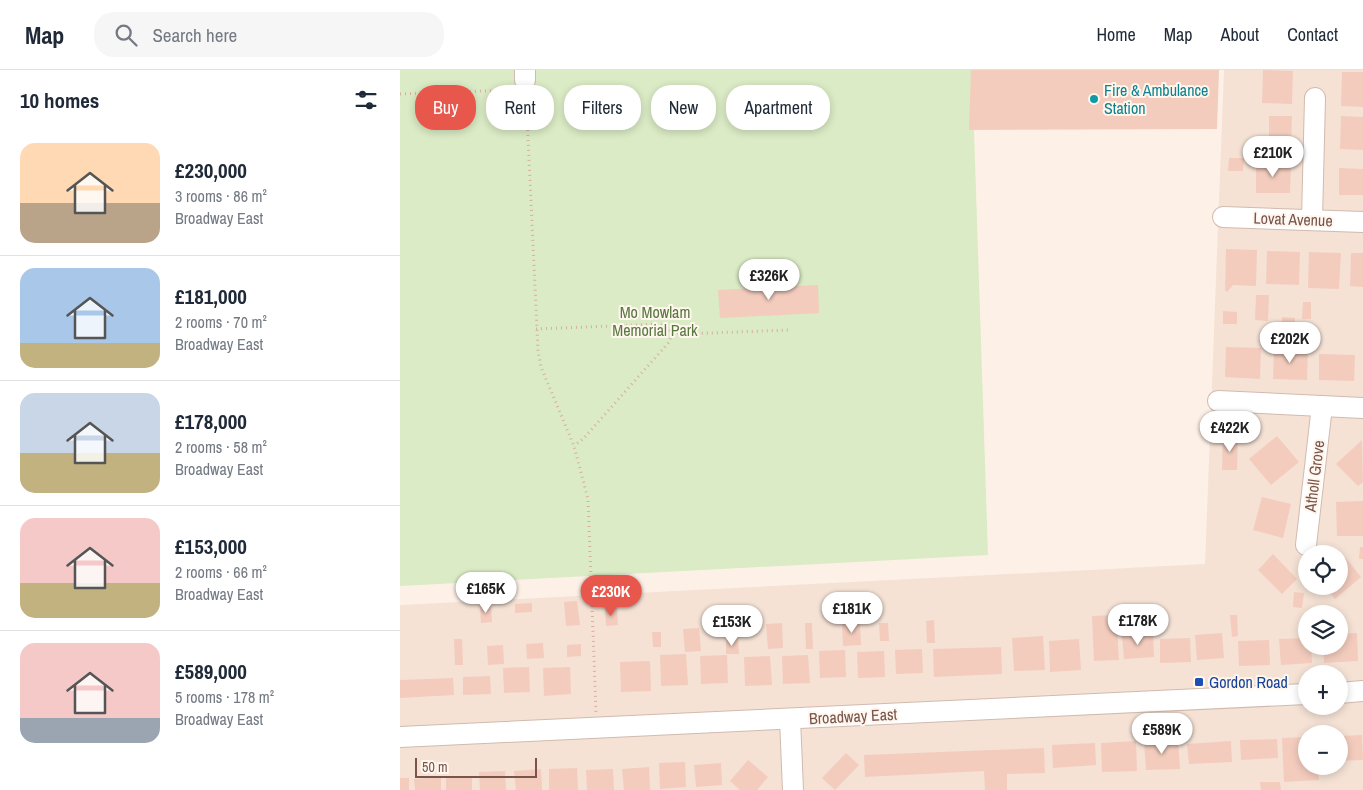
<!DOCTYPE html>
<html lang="en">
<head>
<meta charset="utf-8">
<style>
	body { margin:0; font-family:"Archivo Narrow",sans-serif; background:#f6f6f7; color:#1f2937; height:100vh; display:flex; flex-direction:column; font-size:19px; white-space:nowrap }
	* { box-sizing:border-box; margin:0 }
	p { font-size:16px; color:#747a83 }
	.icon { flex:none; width:28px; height:28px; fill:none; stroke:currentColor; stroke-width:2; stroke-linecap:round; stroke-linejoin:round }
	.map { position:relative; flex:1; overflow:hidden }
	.drawer { display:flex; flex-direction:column; background:#fff; width:400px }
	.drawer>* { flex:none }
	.guide { position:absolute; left:15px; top:15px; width:475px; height:45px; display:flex; gap:10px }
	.controls { position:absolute; left:898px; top:475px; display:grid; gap:10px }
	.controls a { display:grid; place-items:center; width:50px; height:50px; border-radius:50%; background:#fff; box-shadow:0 2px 8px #0003; font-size:25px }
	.scale { position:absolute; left:15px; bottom:12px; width:122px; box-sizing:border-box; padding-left:5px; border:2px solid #78544b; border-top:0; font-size:14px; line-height:18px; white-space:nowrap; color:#78544b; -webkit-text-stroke:4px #fff6ee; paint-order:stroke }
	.price { position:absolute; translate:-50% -42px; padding:0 11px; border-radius:18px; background:#fff; color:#222; font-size:16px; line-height:32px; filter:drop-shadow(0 1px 2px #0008) }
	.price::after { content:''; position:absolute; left:50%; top:30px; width:15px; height:11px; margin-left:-8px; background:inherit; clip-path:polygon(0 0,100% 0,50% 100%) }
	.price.active { background:#e8574b; color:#fff }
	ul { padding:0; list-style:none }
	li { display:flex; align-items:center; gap:15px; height:125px; padding:0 20px }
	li+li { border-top:1px solid #e0e1e3 }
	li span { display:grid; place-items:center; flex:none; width:140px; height:100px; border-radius:15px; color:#555 }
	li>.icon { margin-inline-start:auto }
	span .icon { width:60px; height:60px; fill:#fffc; stroke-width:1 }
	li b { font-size:21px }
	h2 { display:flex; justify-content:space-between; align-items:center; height:60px; padding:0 20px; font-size:21px }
	.chip { padding:0 18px; border-radius:20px; background:#fff; box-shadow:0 2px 8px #0003; font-size:18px; line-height:45px }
	.chip.active { background:#e8574b; color:#fff }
	header { display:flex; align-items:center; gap:30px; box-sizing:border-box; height:70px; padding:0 25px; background:#fff; border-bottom:1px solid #e0e1e3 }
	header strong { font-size:24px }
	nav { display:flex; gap:28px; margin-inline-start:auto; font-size:18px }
	.search { width:350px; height:45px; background:#f6f6f7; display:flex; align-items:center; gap:12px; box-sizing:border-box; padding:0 18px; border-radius:20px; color:#747a83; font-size:19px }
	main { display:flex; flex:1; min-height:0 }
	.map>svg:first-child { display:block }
</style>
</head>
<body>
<header>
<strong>Map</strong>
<div class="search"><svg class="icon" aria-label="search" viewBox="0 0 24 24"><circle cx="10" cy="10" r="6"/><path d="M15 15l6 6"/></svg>Search here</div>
<nav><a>Home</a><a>Map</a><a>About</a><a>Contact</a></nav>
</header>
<main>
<section class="drawer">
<h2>10 homes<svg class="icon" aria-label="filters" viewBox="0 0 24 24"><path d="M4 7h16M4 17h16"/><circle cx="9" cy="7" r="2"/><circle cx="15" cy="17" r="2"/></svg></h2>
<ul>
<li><span style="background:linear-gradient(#ffd9b3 60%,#b9a48a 0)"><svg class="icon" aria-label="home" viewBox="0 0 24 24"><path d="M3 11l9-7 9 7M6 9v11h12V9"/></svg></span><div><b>£230,000</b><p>3 rooms · 86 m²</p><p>Broadway East</p></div></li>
<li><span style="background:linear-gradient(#a9c7e8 75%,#c2b280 0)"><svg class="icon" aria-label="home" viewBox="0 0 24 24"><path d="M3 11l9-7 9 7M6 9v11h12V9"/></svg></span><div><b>£181,000</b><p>2 rooms · 70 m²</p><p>Broadway East</p></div></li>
<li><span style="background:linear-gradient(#c9d6e8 60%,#c2b280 0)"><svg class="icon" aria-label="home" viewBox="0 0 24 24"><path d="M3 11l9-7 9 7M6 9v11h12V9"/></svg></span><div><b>£178,000</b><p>2 rooms · 58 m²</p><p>Broadway East</p></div></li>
<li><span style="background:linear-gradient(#f6c9c9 65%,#c2b280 0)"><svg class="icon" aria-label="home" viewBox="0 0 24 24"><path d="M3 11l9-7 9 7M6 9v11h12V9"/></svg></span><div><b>£153,000</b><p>2 rooms · 66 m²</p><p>Broadway East</p></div></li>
<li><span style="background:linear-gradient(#f6c9c9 75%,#9aa5b1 0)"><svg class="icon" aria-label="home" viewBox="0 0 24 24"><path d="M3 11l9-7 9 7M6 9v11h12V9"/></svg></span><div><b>£589,000</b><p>5 rooms · 178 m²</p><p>Broadway East</p></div></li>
</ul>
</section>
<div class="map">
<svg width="963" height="720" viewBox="0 0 963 720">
	<rect width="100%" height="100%" fill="#fdf1e7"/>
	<path fill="#f5e2d5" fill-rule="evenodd" d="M824 0H963V720H0V535L805 494ZM906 484H939V516H906ZM906 544H939V576H906ZM906 604H939V636H906ZM906 664H939V696H906Z"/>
	<path fill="#daebc5" d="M0 0H572L588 485 0 516Z"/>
	<g fill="#f3ccbe">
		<path d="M571 0H819L817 59 569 60Z"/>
		<path d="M863 0 893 1 892 34 862 33Z"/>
		<path d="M942 2H963V37L941 36Z"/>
		<path d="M869 46H892L891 79H869Z"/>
		<path d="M941 46 963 47V80L940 79Z"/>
		<path d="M829 88H844L843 101H828Z"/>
		<path d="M856 94H891L890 123H856Z"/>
		<path d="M939 98 963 99V125H939Z"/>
		<path d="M826 179 857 180 856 216 833 215 827 222 825 220Z"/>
		<path d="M867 181 900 182 899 215 866 214Z"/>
		<path d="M909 182 941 183 939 219 908 218Z"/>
		<path d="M951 183H963V217L950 216Z"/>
		<path d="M418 215 419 243 320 248 318 220Z"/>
		<path d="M856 225H869L868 251 855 250Z"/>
		<path d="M903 232H911V249H902Z"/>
		<path d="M823 241 837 242V254H823Z"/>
		<path d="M882 247 895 248V259L882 258Z"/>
		<path d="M826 277 861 278 860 309 825 307Z"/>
		<path d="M874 279 908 280 907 310 873 309Z"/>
		<path d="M919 284 955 285 954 311 919 310Z"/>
		<path d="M823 365 838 366 837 400H822Z"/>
		<path d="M877 366 899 392 871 415 849 389Z"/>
		<path d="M962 370 963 412 958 416 936 394Z"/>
		<path d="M862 427 891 434 883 468 853 460Z"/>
		<path d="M963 431V466H937L936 432Z"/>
		<path d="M960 477H963V489H959Z"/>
		<path d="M873 484 897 509 882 524 858 500Z"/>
		<path d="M945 487 961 507 935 529 924 516H939V492Z"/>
		<path d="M894 522 904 523 902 538 893 537Z"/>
		<path d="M177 531 180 555 166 556 164 532Z"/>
		<path d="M132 533V542L115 543V534Z"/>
		<path d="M91 535 92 552 81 553 80 536Z"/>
		<path d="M205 538H217L218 555 206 556Z"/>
		<path d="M716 545 719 590 694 591 692 546Z"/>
		<path d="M830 545H837L838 566 832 567Z"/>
		<path d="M534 550 535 573H527L526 551Z"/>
		<path d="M460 552 461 575 443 576 442 553Z"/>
		<path d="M382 553 383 578 368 579 366 554Z"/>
		<path d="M405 553H412L413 579H406Z"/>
		<path d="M479 553H488L489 571H480Z"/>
		<path d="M299 558 301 581 285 582 283 559Z"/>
		<path d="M252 562H261V577H253Z"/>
		<path d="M822 563 824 588 797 590 795 565Z"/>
		<path d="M957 563 958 591 924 593 923 576H939V564Z"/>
		<path d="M753 564 754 587 724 589 722 566Z"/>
		<path d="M643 566 645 600 614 601 612 568Z"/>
		<path d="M790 568 791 592 760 593V569Z"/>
		<path d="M906 568V576H911L912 593 881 595 879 569Z"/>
		<path d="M54 569H62L63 595H55Z"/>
		<path d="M338 569 339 584H326V570Z"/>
		<path d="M679 569 681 600 650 602 649 571Z"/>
		<path d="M869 570 870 595 839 596 838 571Z"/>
		<path d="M143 573 144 588 127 589 126 574Z"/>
		<path d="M181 574V586L167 587V575Z"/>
		<path d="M103 575 104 594 88 595 87 576Z"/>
		<path d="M601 577 602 604 534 607 533 579Z"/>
		<path d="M522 579 523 603 496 604 495 580Z"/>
		<path d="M445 580 446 607 420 608 419 581Z"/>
		<path d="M484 581 485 607 458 608 457 582Z"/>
		<path d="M286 584 288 615 261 616 260 585Z"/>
		<path d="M327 585 328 613 301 614 300 586Z"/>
		<path d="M408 585 410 613 383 614 382 586Z"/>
		<path d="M370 586 372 615 345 616 344 587Z"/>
		<path d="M250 591 251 621 221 622 220 592Z"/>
		<path d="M129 597 130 622 104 623 103 598Z"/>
		<path d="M170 597 171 624 144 626 143 598Z"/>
		<path d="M90 606 91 624 63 625V607Z"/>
		<path d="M53 608 54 625 0 628V610Z"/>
		<path d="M962 665 963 690 939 691V666Z"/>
		<path d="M906 667V696H918L919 710 884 712 882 668Z"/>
		<path d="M877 669 878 688 841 690 840 670Z"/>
		<path d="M778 670 780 699 746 700 744 672Z"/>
		<path d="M736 671 737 701 702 702 701 673Z"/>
		<path d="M831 671 832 692 789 694 787 674Z"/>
		<path d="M695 673 696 695 653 698 652 675Z"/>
		<path d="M644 678 645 703 607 704V720H585L584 701 465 707 464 685Z"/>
		<path d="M446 683 459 695 435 720 422 708Z"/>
		<path d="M348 690 368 707 357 720H340L330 711Z"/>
		<path d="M285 692 286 717 260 719 259 693Z"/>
		<path d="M321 693 322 715 296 717 294 695Z"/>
		<path d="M249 697 250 720H224L222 699Z"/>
		<path d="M177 698 178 720H149V699Z"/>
		<path d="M141 699 142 720H116L114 701Z"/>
		<path d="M213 699 214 720H187L186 700Z"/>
		<path d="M105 701 106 720H80L79 702Z"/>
		<path d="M72 706V720H46V707Z"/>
		<path d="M41 707V720H15L14 709Z"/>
		<rect x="0" y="708" width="9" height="12"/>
		<path d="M860 712H880L881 720H861Z"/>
	</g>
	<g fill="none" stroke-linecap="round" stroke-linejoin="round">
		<g stroke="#d2baaf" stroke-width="22">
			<g id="minor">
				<path d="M125 0V10"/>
				<path d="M823 147 963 152"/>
				<path d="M912 149 915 28"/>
				<path d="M818 331 963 338"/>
				<path d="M906 475 922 336"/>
				<path d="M939 623 963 621"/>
				<path d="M390 649 393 720"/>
				<path d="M0 667 906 624"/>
			</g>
		</g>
		<g stroke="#d8aea1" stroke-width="3" stroke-dasharray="1 4" stroke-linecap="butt">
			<path d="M0 24 110 20"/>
			<path d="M126 25 138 280 141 297 174 376 188 429 196 642"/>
			<path d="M136 259 260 254 272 262 270 271 184 368 174 376"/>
			<path d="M272 262 284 264 389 260"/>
		</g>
		<use href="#minor" stroke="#fff" stroke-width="20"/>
	</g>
	<circle fill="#0f9aa8" stroke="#fff6ee" stroke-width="2" cx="694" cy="29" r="5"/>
	<rect fill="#1a4fb4" stroke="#fff6ee" stroke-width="2" x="794" y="607" width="10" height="10" rx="2.5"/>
	<g text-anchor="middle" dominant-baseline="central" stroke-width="4" stroke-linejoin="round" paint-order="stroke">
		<g font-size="16" fill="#0d838f" stroke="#fff6ee" text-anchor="start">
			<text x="704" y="20">Fire &amp; Ambulance<tspan x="704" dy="18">Station</tspan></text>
		</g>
		<g font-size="16" fill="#78544b" stroke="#fff6ee">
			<text transform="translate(893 149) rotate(2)">Lovat Avenue</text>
			<text transform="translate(914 406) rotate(-83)">Atholl Grove</text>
			<text transform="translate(453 646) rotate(-3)">Broadway East</text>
		</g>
		<g font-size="16" fill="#587840" stroke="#fff6ee">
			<text x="255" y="242">Mo Mowlam<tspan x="255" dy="18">Memorial Park</tspan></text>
		</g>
		<g font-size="16" fill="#164399" stroke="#fff6ee" text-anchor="start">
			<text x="809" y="612">Gordon Road</text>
		</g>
	</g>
</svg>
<div class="controls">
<a><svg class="icon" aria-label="locate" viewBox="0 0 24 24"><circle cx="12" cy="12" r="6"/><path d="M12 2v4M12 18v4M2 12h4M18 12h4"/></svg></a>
<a><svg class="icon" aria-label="layers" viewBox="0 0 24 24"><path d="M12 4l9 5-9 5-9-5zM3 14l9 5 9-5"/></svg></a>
<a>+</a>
<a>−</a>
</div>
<div class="scale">50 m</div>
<b class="price" style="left:873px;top:108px">£210K</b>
<b class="price" style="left:369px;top:231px">£326K</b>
<b class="price" style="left:890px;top:294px">£202K</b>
<b class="price" style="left:830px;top:383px">£422K</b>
<b class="price" style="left:86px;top:544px">£165K</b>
<b class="price active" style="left:211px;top:547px">£230K</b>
<b class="price" style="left:452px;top:564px">£181K</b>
<b class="price" style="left:738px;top:576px">£178K</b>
<b class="price" style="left:332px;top:577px">£153K</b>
<b class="price" style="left:762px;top:685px">£589K</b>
<div class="guide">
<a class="chip active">Buy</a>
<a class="chip">Rent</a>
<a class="chip">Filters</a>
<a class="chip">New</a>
<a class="chip">Apartment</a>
</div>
</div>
</main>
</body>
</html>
